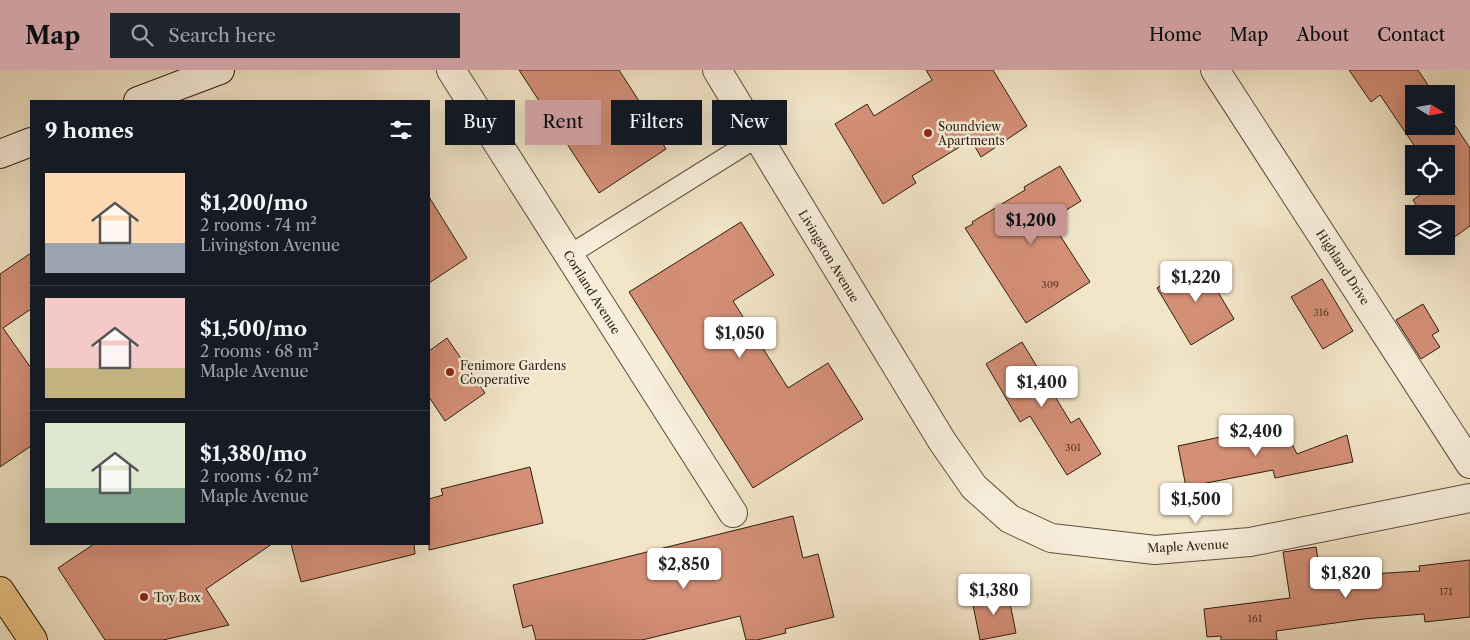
<!DOCTYPE html>
<html lang="en">
<head>
<meta charset="utf-8">
<style>
	body { margin:0; font-family:"Libre Caslon Text",serif; background:#20242c; color:#f1f3f6; height:100vh; display:flex; flex-direction:column; font-size:19px; white-space:nowrap }
	* { box-sizing:border-box; margin:0 }
	p { font-size:16px; color:#9ea1a6 }
	.icon { flex:none; width:28px; height:28px; fill:none; stroke:currentColor; stroke-width:2; stroke-linecap:round; stroke-linejoin:round }
	.map { position:relative; flex:1; overflow:hidden }
	.drawer { position:absolute; left:30px; top:30px; width:400px; height:445px; display:flex; flex-direction:column; background:#171b24; border-radius:0px; box-shadow:0 5px 20px #0002 }
	.drawer>* { flex:none }
	.hud { position:absolute; left:445px; top:30px; width:475px; height:45px; display:flex; gap:10px }
	.needle { width:32px; rotate:101deg }
	.fabs { position:absolute; left:1405px; top:15px; display:grid; gap:10px }
	.fabs a { display:grid; place-items:center; width:50px; height:50px; border-radius:0px; background:#171b24; box-shadow:0 5px 20px #0002; font-size:25px }
	.price { position:absolute; translate:-50% -42px; padding:0 11px; border-radius:5px; background:#fff; color:#222; font-size:16px; line-height:32px; filter:drop-shadow(0 1px 2px #0008) }
	.price::after { content:''; position:absolute; left:50%; top:30px; width:15px; height:11px; margin-left:-8px; background:inherit; clip-path:polygon(0 0,100% 0,50% 100%) }
	.price.on { background:#c59692; color:#111 }
	ul { padding:0; list-style:none }
	li { display:flex; align-items:center; gap:15px; height:125px; padding:0 15px }
	li+li { border-top:1px solid #363941 }
	li span { display:grid; place-items:center; flex:none; width:140px; height:100px; border-radius:0px; color:#555 }
	li>.icon { margin-inline-start:auto }
	span .icon { width:60px; height:60px; fill:#fffc; stroke-width:1 }
	li b { font-size:21px }
	h2 { display:flex; justify-content:space-between; align-items:center; height:60px; padding:0 15px; font-size:21px }
	.tag { padding:0 18px; border-radius:0px; background:#171b24; box-shadow:0 5px 20px #0002; font-size:18px; line-height:45px }
	.tag.on { background:#c59692; color:#111 }
	header { display:flex; align-items:center; gap:30px; box-sizing:border-box; height:70px; padding:0 25px; background:#c59692; color:#111 }
	header strong { font-size:24px }
	nav { display:flex; gap:28px; margin-inline-start:auto; font-size:18px }
	.search { width:350px; height:45px; background:#20242c; display:flex; align-items:center; gap:12px; box-sizing:border-box; padding:0 18px; border-radius:0px; color:#9ea1a6; font-size:19px }
	.map>svg:first-child { display:block }
</style>
</head>
<body>
<header>
<strong>Map</strong>
<div class="search"><svg class="icon" aria-label="search" viewBox="0 0 24 24"><circle cx="10" cy="10" r="6"/><path d="M15 15l6 6"/></svg>Search here</div>
<nav><a>Home</a><a>Map</a><a>About</a><a>Contact</a></nav>
</header>
<div class="map">
<svg width="1470" height="570" viewBox="0 0 1470 570">
	<rect width="100%" height="100%" fill="#f2e5c8"/>
	<filter id="stains"><feTurbulence type="fractalNoise" baseFrequency=".004" numOctaves="4"/><feColorMatrix values="0 0 0 0 .2 0 0 0 0 .09 0 0 0 0 .02 0 0 0 .5 -.17"/></filter>
	<radialGradient id="worn" r=".72"><stop offset=".6" stop-color="#630" stop-opacity="0"/><stop offset="1" stop-color="#630" stop-opacity=".3"/></radialGradient>
	<g fill="#d48f77" stroke="#2d1d0f">
		<path d="M519 0H619L650 48 648 49 666 79 599 123Z"/>
		<path d="M926 0H993L1027 56 981 87 971 70 912 106 916 113 883 134 835 54 867 34 874 46 932 10Z"/>
		<path d="M1349 0H1418L1434 24H1414V56H1446V42L1470 78V156L1446 173V144H1422L1413 130 1432 116H1446V84H1420L1380 25 1371 32Z"/>
		<path d="M1060 96 1081 131 1050 150 1090 212 1026 253 965 158 973 154 972 152 1025 120 1024 117Z"/>
		<path d="M429 127 467 188 429 213Z"/>
		<path d="M741 152 774 205 733 231 788 318 828 293 863 349 753 418 629 222Z"/>
		<path d="M31 183V239L3 258 31 298V376L0 397V204Z"/>
		<path d="M1200 192 1234 249 1191 275 1157 218Z"/>
		<path d="M1322 209 1353 261 1323 279 1291 227Z"/>
		<path d="M1423 234 1439 261 1432 265 1440 277 1421 289 1396 250Z"/>
		<path d="M447 268 485 323 445 351 429 327V281Z"/>
		<path d="M1022 272 1071 353 1079 348 1101 384 1067 405 1030 346 1020 352 986 294Z"/>
		<path d="M1285 360 1297 384 1347 365 1353 392 1275 408 1273 400 1186 417 1178 376 1244 362 1245 368Z"/>
		<path d="M530 397 543 453 429 480V429L443 425 441 419Z"/>
		<path d="M793 446 803 488 818 484 834 547 785 559 786 563 757 570H746L740 546 642 570H536L532 555 523 558 513 515Z"/>
		<path d="M94 474H272L206 519 229 555 163 570H105L58 498Z"/>
		<path d="M291 474H414L415 484 301 512Z"/>
		<path d="M1316 477 1321 507 1420 501 1419 496 1470 490V547L1425 552 1424 544 1364 549 1276 561 1277 570H1221V566L1207 567 1204 539 1290 528 1283 482Z"/>
		<path d="M1008 523 1016 563 980 570 972 530Z"/>
	</g>
	<g fill="none" stroke-linecap="round" stroke-linejoin="round">
		<g stroke="#5e4f3d" stroke-width="21">
			<path id="lane" d="M569 185 758 67"/>
		</g>
		<g stroke="#5e4f3d" stroke-width="30">
			<g id="street">
				<path d="M451 0 733 443"/>
				<path d="M717 0 942 371 974 417 1010 449 1051 468 1155 480 1250 472 1470 428"/>
				<path d="M1215 0 1470 394"/>
			</g>
		</g>
		<g stroke="#2d1d0f" stroke-width="30">
			<g id="secondary">
				<path d="M138 31 220 0"/>
				<path d="M0 84 31 72"/>
			</g>
		</g>
		<g stroke="#2d1d0f" stroke-width="30">
			<path id="primary" d="M0 521 33 570"/>
		</g>
		<use href="#lane" stroke="#f7eedb" stroke-width="19"/>
		<use href="#street" stroke="#f7eedb" stroke-width="28"/>
		<use href="#secondary" stroke="#f7eedb" stroke-width="28"/>
		<use href="#primary" stroke="#e9c284" stroke-width="28"/>
	</g>
	<g fill="#8f2418" stroke="#f7eedb" stroke-width="2">
		<circle cx="928" cy="63" r="5"/>
		<circle cx="450" cy="302" r="5"/>
		<circle cx="144" cy="527" r="5"/>
	</g>
	<g text-anchor="middle" dominant-baseline="central" stroke-width="5" stroke-linejoin="round" paint-order="stroke">
		<g font-size="10" fill="#573a29">
			<text x="1050" y="214">309</text>
			<text x="1321" y="242">316</text>
			<text x="1073" y="377">301</text>
			<text x="1446" y="521">171</text>
			<text x="1255" y="548">161</text>
		</g>
		<g font-size="12" fill="#2d1d0f" stroke="#f7eedb" text-anchor="start">
			<text x="938" y="56">Soundview<tspan x="938" dy="14">Apartments</tspan></text>
			<text x="460" y="295">Fenimore Gardens<tspan x="460" dy="14">Cooperative</tspan></text>
			<text x="154" y="527">Toy Box</text>
		</g>
		<g font-size="12" fill="#2d1d0f" stroke="#f7eedb">
			<text transform="translate(829 186) rotate(59)">Livingston Avenue</text>
			<text transform="translate(1343 197) rotate(57)">Highland Drive</text>
			<text transform="translate(592 222) rotate(58)">Cortland Avenue</text>
			<text transform="translate(1188 476) rotate(-3)">Maple Avenue</text>
		</g>
	</g>
	<rect width="100%" height="100%" filter="url(#stains)"/>
	<rect width="100%" height="100%" fill="url(#worn)"/>
</svg>
<div class="fabs">
<a><svg class="needle" viewBox="-14 -14 28 28"><path d="M0-13l5 13h-10z" fill="#e53935"/><path d="M0 13l5-13h-10z" fill="#9ea1a6"/></svg></a>
<a><svg class="icon" aria-label="locate" viewBox="0 0 24 24"><circle cx="12" cy="12" r="6"/><path d="M12 2v4M12 18v4M2 12h4M18 12h4"/></svg></a>
<a><svg class="icon" aria-label="layers" viewBox="0 0 24 24"><path d="M12 4l9 5-9 5-9-5zM3 14l9 5 9-5"/></svg></a>
</div>
<b class="price on" style="left:1031px;top:176px">$1,200</b>
<b class="price" style="left:1196px;top:233px">$1,220</b>
<b class="price" style="left:740px;top:289px">$1,050</b>
<b class="price" style="left:1042px;top:338px">$1,400</b>
<b class="price" style="left:1256px;top:387px">$2,400</b>
<b class="price" style="left:1196px;top:455px">$1,500</b>
<b class="price" style="left:684px;top:520px">$2,850</b>
<b class="price" style="left:1346px;top:529px">$1,820</b>
<b class="price" style="left:994px;top:546px">$1,380</b>
<div class="hud">
<a class="tag">Buy</a>
<a class="tag on">Rent</a>
<a class="tag">Filters</a>
<a class="tag">New</a>
</div>
<section class="drawer">
<h2>9 homes<svg class="icon" aria-label="filters" viewBox="0 0 24 24"><path d="M4 7h16M4 17h16"/><circle cx="9" cy="7" r="2"/><circle cx="15" cy="17" r="2"/></svg></h2>
<ul>
<li><span style="background:linear-gradient(#ffd9b3 70%,#9aa5b1 0)"><svg class="icon" aria-label="home" viewBox="0 0 24 24"><path d="M3 11l9-7 9 7M6 9v11h12V9"/></svg></span><div><b>$1,200/mo</b><p>2 rooms · 74 m²</p><p>Livingston Avenue</p></div></li>
<li><span style="background:linear-gradient(#f6c9c9 70%,#c2b280 0)"><svg class="icon" aria-label="home" viewBox="0 0 24 24"><path d="M3 11l9-7 9 7M6 9v11h12V9"/></svg></span><div><b>$1,500/mo</b><p>2 rooms · 68 m²</p><p>Maple Avenue</p></div></li>
<li><span style="background:linear-gradient(#dfe7d0 65%,#7fa58c 0)"><svg class="icon" aria-label="home" viewBox="0 0 24 24"><path d="M3 11l9-7 9 7M6 9v11h12V9"/></svg></span><div><b>$1,380/mo</b><p>2 rooms · 62 m²</p><p>Maple Avenue</p></div></li>
</ul>
</section>
</div>
</body>
</html>
